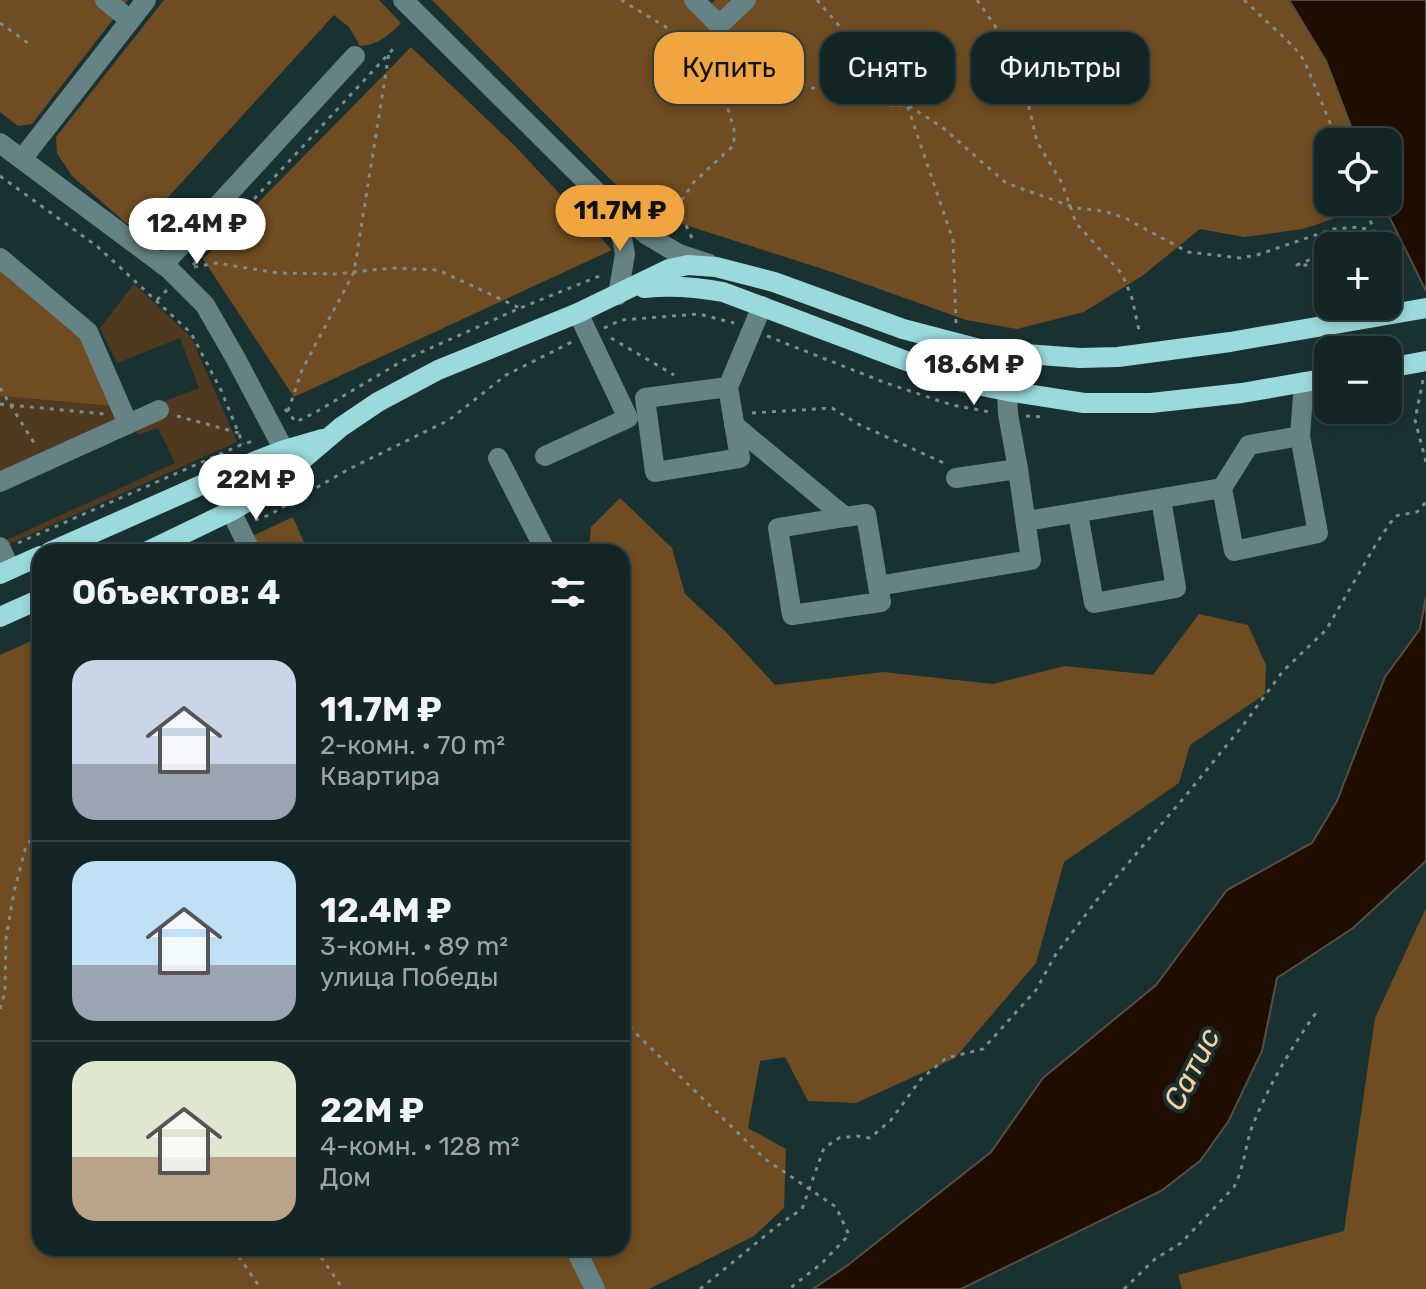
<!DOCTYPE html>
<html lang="ru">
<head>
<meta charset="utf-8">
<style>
	body { margin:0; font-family:Rubik,sans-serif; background:#1d2d2e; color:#f1f3f6; height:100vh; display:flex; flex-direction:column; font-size:30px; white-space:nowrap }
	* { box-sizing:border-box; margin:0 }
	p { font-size:26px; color:#9da5a7 }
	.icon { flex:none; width:44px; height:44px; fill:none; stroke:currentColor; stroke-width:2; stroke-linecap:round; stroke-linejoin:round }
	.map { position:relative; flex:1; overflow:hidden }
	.details { position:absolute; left:32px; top:544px; width:598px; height:712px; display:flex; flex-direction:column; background:#142526; border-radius:24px; box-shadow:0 4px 12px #0003,0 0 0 2px #334243 }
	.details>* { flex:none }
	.banner { position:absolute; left:654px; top:32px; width:652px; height:72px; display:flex; gap:16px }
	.fabs { position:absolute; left:1314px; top:128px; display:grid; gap:16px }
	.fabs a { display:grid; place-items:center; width:88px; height:88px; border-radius:16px; background:#142526; box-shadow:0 4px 12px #0003,0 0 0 2px #334243; font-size:40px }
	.price { position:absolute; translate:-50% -68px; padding:0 18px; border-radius:28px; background:#fff; color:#222; font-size:26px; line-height:52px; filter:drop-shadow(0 2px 4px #0008) }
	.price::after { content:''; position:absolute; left:50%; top:48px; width:24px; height:18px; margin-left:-12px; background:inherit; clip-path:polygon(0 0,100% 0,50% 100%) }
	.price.current { background:#f1a540; color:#111 }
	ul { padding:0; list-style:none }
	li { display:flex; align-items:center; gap:24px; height:200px; padding:0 40px }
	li+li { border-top:2px solid #334243 }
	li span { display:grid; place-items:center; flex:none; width:224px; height:160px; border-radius:24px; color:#555 }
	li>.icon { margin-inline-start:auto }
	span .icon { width:96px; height:96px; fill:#fffc; stroke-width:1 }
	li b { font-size:34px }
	h2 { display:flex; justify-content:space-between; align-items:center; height:96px; padding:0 40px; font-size:34px }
	.chip { padding:0 28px; border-radius:24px; background:#142526; box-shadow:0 4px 12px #0003,0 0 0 2px #334243; font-size:28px; line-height:72px }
	.chip.current { background:#f1a540; color:#111 }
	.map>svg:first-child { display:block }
</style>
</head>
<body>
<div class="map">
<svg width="1426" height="1289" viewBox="0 0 1426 1289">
	<rect width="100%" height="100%" fill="#1a3132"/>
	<g fill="#503a1f">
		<path d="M134 284 191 337 237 442 5 546 4 541 175 463 158 428 138 435 129 415 199 388 180 338 117 363 100 328Z"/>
		<path d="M0 396 113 406 119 422 0 477Z"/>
	</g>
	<g fill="#6f4c21">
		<path d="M0 0H128L32 124 18 126 0 112Z"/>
		<path d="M164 0H379L401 23C389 35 378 45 360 46L349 27 334 15 140 228 126 223 72 176 57 153 56 137Z"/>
		<path d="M432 0H705L710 5 715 0H1288L1326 61 1357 142H1328V202H1369L1368 207 1303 229 1244 237 1200 229 1142 276 1084 312 1017 329 966 320 832 272 667 219 614 183Z"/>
		<path d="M411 47 515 146 612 250 294 397 203 259Z"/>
		<path d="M0 265 83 335 113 406 0 396Z"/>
		<path d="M620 498 672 548 685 594 726 632 775 685 883 672 993 684 1065 666 1153 675 1199 614 1248 625 1266 665 1265 694 1190 745 1179 783 1064 862 1036 963 955 1058 856 1103 808 1101 785 1057 760 1061 748 1128 786 1149 784 1208 754 1236 649 1289H0V655L40 637V1248H622V552H589L591 527Z"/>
		<path d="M293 517 308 552H218Z"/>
		<path d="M1426 908V1289H1182L1178 1275 1344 1231 1375 1018Z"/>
	</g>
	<g fill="#1f0e00" stroke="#564e44" stroke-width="2">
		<path d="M1289 0H1426V291L1382 202H1388V142H1357L1326 61Z"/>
		<path d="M1426 597V861L1353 928 1277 978 1262 1051 1228 1122 1200 1161 1161 1191 961 1289H813L848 1265 991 1152 1043 1078 1156 985 1227 890 1312 843 1337 801 1385 677 1420 629Z"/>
	</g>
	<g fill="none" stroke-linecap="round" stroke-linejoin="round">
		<g stroke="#7b8d8d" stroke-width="3" stroke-dasharray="4 6" stroke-linecap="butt">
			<path d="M621 0 679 35 799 84 847 98 886 105H907L942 127 1006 183 1076 208 1104 211 1125 218 1188 252 1240 258 1257 255 1333 229 1359 227 1375 232"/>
			<path d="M817 0 907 105 953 240 956 324"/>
			<path d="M977 0 1018 59 1037 142 1062 183 1076 223 1122 274 1132 298 1140 335"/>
			<path d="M1244 0 1293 46 1304 60 1338 142"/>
			<path d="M0 23 28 43"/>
			<path d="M0 176 98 247 191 333 221 390 243 444"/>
			<path d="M1363 202 1380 246"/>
			<path d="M692 238 682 217 681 201 694 182 734 145V129L721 85 718 44"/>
			<path d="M1342 246 1375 232"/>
			<path d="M1328 252 1297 265H1328"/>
			<path d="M193 265 394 48"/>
			<path d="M1388 266 1395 297"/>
			<path d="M194 267 216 263 278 273 335 274 391 268 438 270 520 308"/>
			<path d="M157 300 167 290"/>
			<path d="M604 328 621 320 699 314 734 323"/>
			<path d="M767 336 886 383 952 405 990 412"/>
			<path d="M611 338 674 375"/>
			<path d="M1423 380 1415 420 1426 462"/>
			<path d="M0 388 36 446"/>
			<path d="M0 404 104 414"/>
			<path d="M285 409 296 422 316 412 404 360 520 308 602 275"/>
			<path d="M288 411 302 370 354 272 389 53"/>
			<path d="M752 413 832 408 858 424 944 463"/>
			<path d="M177 416 239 433"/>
			<path d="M1026 416 1046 417"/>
			<path d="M255 520 269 515 347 470 449 420 506 375 572 342"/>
			<path d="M18 543 243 444 250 442 251 445"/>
			<path d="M0 1009 5 992 6 938 14 892 26 846 40 829"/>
			<path d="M622 1020 765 1159 836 1207 849 1235 821 1264 789 1289"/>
			<path d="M233 1248 261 1289"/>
			<path d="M317 1248 319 1254 343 1289"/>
			<path d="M700 1289 777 1226 802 1209 824 1148 839 1138 857 1136 870 1138 891 1120 921 1079 946 1058 983 1049 1036 990 1056 954 1096 901 1187 794 1244 724 1283 671 1326 630 1376 544 1395 516 1417 512 1426 502"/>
			<path d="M1124 1289 1155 1259 1181 1243 1234 1187C1244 1168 1245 1147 1252 1127 1268 1087 1290 1049 1316 1013"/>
		</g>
		<g stroke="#658384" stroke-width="20">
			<path d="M105 0 130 20"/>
			<path d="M403 0 610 205 647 235 679 254 709 264"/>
			<path d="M694 0 719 25 746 0"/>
			<path d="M0 143 169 269 205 305 236 359 284 450"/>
			<path d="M22 159 146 0"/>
			<path d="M610 205 622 238 625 254 618 295"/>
			<path d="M0 258 88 332 128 424 0 482"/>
			<path d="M163 265 355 56"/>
			<path d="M728 387 645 398 655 472 740 458 728 387 762 306"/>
			<path d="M1007 391 1008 414 1018 469"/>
			<path d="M128 424 159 410"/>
			<path d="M734 425 845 517 866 514 878 586 1031 560 1018 469 956 478"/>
			<path d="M545 456 628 418 578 313"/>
			<path d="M498 458 546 552"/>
			<path d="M1222 488 1249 445 1300 436"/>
			<path d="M231 511 251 552"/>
			<path d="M1078 514 1094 603 1176 588 1161 499"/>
			<path d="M845 517 778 528 792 615 881 602 878 586"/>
			<path d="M1027 521 1222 488 1234 551 1318 533 1300 436 1304 382"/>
			<path d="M0 547 10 569"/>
			<path d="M575 1248 595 1289"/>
		</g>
		<g stroke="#9ad9dc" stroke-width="20">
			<path d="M644 288C671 285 696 287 723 292L962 382 1007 391 1084 403H1151L1242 393 1328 378"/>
			<path d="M1388 368 1426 361"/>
			<path d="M50 552 258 460 284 450 322 439"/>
			<path d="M146 552 231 511 252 499 294 467 341 427 378 402 438 370 578 313 669 269 688 265 716 267 774 282 903 329 987 351 1080 358 1118 357 1230 342 1426 308"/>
			<path d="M0 574 40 556"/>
			<path d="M0 617 40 599"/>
		</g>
	</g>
	<g text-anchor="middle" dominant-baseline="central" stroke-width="8" stroke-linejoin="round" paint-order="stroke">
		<g font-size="30" font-style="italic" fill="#fed09d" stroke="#1a3132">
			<text transform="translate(1192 1069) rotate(-63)">Сатис</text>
		</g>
	</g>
</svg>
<div class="fabs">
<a><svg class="icon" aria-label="locate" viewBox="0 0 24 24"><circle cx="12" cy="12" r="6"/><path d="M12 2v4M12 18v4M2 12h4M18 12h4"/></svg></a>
<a>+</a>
<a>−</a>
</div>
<b class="price current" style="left:620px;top:253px">11.7M ₽</b>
<b class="price" style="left:197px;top:266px">12.4M ₽</b>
<b class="price" style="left:974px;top:407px">18.6M ₽</b>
<b class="price" style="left:256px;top:522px">22M ₽</b>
<div class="banner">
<a class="chip current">Купить</a>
<a class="chip">Снять</a>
<a class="chip">Фильтры</a>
</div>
<section class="details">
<h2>Объектов: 4<svg class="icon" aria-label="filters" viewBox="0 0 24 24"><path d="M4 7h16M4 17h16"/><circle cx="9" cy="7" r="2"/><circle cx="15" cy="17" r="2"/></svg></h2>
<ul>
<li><span style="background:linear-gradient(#c9d6e8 65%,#9aa5b1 0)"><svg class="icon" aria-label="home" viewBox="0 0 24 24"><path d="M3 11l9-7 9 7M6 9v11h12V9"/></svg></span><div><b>11.7M ₽</b><p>2-комн. · 70 m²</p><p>Квартира</p></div></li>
<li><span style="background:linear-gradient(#bfe0f5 65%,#9aa5b1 0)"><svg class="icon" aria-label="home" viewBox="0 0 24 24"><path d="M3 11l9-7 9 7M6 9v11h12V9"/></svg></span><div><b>12.4M ₽</b><p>3-комн. · 89 m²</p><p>улица Победы</p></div></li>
<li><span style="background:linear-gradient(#dfe7d0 60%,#b9a48a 0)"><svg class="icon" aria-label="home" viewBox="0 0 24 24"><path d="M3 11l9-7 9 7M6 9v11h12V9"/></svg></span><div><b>22M ₽</b><p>4-комн. · 128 m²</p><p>Дом</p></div></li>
</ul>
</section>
</div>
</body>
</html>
